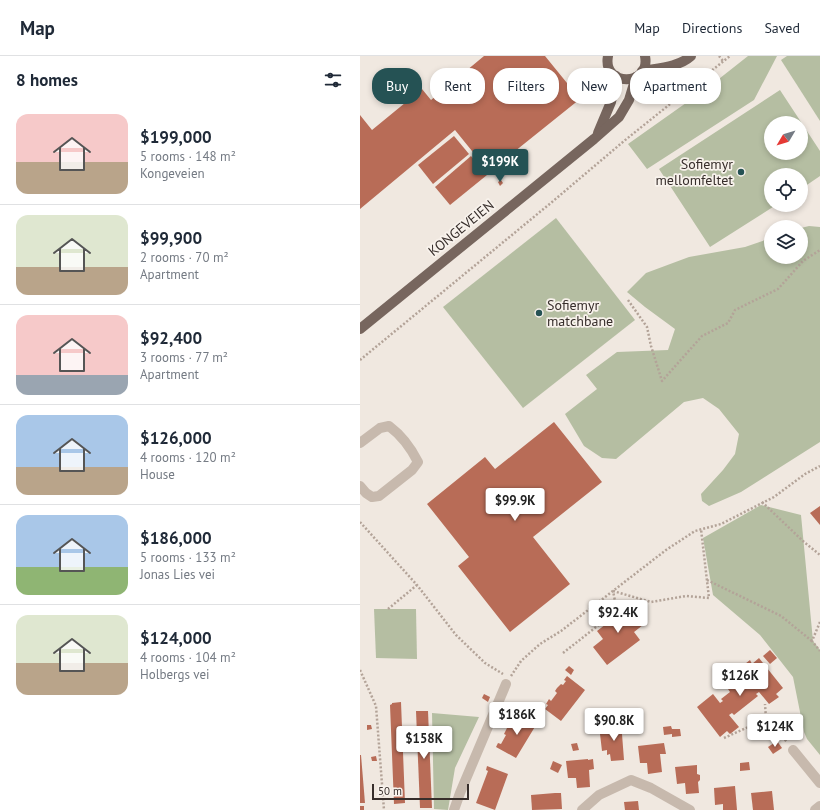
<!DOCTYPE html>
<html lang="en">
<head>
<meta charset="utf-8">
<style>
	body { margin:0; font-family:"PT Sans",sans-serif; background:#f2f2f3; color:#1f2937; height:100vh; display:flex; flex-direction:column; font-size:15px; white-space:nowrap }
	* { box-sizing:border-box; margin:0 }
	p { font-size:13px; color:#747a83 }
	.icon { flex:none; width:22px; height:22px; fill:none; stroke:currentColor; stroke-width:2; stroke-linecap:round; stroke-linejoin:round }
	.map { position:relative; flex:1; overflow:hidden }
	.details { display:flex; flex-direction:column; background:#fff; width:360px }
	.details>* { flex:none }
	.guide { position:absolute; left:12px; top:12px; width:380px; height:36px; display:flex; gap:8px }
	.needle { width:26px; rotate:232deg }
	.controls { position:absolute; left:404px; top:60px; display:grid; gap:8px }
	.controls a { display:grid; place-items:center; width:44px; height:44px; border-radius:50%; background:#fff; box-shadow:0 2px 6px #0003; font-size:20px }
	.scale { position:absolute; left:12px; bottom:10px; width:97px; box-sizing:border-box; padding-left:4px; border:2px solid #372e2b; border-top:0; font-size:11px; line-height:14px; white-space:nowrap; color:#372e2b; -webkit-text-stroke:3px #f8f2ec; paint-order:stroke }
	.price { position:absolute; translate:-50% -34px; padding:0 9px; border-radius:4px; background:#fff; color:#222; font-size:13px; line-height:26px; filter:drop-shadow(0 1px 2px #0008) }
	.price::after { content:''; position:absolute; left:50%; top:24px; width:12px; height:9px; margin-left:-6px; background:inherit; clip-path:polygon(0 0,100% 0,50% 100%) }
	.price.selected { background:#255254; color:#fff }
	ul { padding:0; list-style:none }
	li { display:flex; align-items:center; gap:12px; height:100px; padding:0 16px }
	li+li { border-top:1px solid #e0e1e3 }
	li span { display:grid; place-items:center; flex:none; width:112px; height:80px; border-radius:12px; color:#555 }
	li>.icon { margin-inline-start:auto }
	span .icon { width:48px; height:48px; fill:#fffc; stroke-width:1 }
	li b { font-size:17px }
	h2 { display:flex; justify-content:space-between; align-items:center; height:48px; padding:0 16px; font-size:17px }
	.pill { padding:0 14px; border-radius:16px; background:#fff; box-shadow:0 2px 6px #0003; font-size:14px; line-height:36px }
	.pill.selected { background:#255254; color:#fff }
	header { display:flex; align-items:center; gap:24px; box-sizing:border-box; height:56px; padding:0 20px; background:#fff; border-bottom:1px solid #e0e1e3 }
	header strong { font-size:19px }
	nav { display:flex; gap:22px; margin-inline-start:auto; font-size:14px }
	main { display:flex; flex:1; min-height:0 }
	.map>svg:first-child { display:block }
</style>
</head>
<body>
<header>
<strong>Map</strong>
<nav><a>Map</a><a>Directions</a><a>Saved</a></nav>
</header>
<main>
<section class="details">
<h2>8 homes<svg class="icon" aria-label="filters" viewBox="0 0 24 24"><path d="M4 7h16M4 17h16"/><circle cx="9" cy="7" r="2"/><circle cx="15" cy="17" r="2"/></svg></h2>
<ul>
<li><span style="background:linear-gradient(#f6c9c9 60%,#b9a48a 0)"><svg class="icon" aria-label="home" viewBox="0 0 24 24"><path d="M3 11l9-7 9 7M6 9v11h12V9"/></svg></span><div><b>$199,000</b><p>5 rooms · 148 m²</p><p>Kongeveien</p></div></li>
<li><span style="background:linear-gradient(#dfe7d0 65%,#b9a48a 0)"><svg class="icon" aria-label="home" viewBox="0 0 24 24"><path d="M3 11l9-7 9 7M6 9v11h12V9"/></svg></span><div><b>$99,900</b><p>2 rooms · 70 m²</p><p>Apartment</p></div></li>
<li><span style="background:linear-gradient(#f6c9c9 75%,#9aa5b1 0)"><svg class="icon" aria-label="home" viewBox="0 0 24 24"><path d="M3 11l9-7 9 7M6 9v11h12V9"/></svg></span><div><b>$92,400</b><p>3 rooms · 77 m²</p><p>Apartment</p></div></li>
<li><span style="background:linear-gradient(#a9c7e8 65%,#b9a48a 0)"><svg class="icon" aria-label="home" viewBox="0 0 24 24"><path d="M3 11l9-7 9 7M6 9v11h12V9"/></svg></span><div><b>$126,000</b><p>4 rooms · 120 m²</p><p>House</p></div></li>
<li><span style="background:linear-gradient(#a9c7e8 65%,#8fb573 0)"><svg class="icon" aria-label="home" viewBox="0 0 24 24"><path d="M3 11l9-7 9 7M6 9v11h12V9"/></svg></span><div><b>$186,000</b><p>5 rooms · 133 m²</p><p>Jonas Lies vei</p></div></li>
<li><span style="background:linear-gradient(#dfe7d0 60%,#b9a48a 0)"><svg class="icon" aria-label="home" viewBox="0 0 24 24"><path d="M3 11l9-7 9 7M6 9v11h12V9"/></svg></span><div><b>$124,000</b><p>4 rooms · 104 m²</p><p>Holbergs vei</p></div></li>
</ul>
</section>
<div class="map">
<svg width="460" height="754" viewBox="0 0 460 754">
	<rect width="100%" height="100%" fill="#f0e8e0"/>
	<g fill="#b5bea2" fill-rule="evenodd">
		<path d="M388 0H417L394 44 287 113 268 88 350 30Z"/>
		<path d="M427 0H460V65L421 4Z"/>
		<path d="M420 34 460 95V120L441 133V119H411V149H416L350 191 299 113ZM411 67H441V97H411Z"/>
		<path d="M196 162 275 264 163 352 83 251Z"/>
		<path d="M449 170 460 171V386L381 436 349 450 342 445 341 438 363 414 375 398 379 378 359 353 343 342 324 346 256 403 242 402 224 390 205 358 237 333 226 319 257 296 308 294 315 273 285 251 267 236 286 217 329 201 385 191 411 182V201H441V172Z"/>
		<path d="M401 449 441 459 453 585 460 594V699L447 683 444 676 433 621 400 579 353 539 343 482Z"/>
		<path d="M14 553H56L57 603 16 602Z"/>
		<path d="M72 657 119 661 95 712 88 754 74 753Z"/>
	</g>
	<g fill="#b86c57">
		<path d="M124 0H185L220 43 129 116 95 74 0 153V59L12 74 62 33 71 44Z"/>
		<path d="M94 80 109 98 73 128 58 109Z"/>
		<path d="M111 100 127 119 90 149 75 131Z"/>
		<path d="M141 124 143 127 140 130 138 126Z"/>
		<path d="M194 366 242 426 173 481 210 528 150 576 98 510 109 501 67 448 125 401 135 413Z"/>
		<path d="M460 450V469L450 457Z"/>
		<path d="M264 545 283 569 274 576 280 584 247 609 233 591 243 583 237 575 259 558 255 552Z"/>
		<path d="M410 594 417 602 410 608 403 600Z"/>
		<path d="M399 602 423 632 416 638 419 641 409 648 399 636 396 638 398 640 374 659 372 657 369 659 379 671 370 678 367 675 360 681 337 651 353 638 360 647 363 645 361 643 370 636 368 633 374 628 377 631 386 624 387 626 390 624 381 611 390 604 392 608Z"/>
		<path d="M209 610 214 614 211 619 205 614Z"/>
		<path d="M207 620 225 634 201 665 185 653 188 649 186 648 189 643 191 645 197 637 195 635 197 632 201 628 203 629 206 625 204 624Z"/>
		<path d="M124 638 130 641 128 646 122 642Z"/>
		<path d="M41 646 45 747 34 748 30 649 32 648V647Z"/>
		<path d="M56 655H68L72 752H60Z"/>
		<path d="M156 657 176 669 156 702 136 691 138 687 141 688 146 679 144 678 148 670 151 672 156 663 154 661Z"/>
		<path d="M7 669H11L12 673 7 674Z"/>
		<path d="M267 669 268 677 262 678 264 704 251 705 250 698 247 699V694L242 695 240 678 251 677 250 670Z"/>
		<path d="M311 670 312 673H320L321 680 312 681V678L304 679 303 671Z"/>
		<path d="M417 685 422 692 413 698 408 691Z"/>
		<path d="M217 687 219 694 213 695 211 688Z"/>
		<path d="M304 687 306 698H300L302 716 288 718 287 707H280L278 690Z"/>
		<path d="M0 699H1L5 747H0Z"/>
		<path d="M16 700 17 705H12L11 701Z"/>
		<path d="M228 703V704L233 703 234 713 229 714 230 731 217 732 216 722H208L206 705Z"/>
		<path d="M193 705 202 709 198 717 190 713Z"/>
		<path d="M389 706 390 714 380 715V707Z"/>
		<path d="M337 709V718L340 719V724L338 726 339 737 326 738 325 727 317 728 315 711Z"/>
		<path d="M127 710 148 718 135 754 116 747 128 715 126 714Z"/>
		<path d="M375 730 377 754H363V748L355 749 354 732Z"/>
		<path d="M412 735 414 754H393L391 737Z"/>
		<path d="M195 737H201L202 753 172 754 171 739Z"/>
		<path d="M278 745 279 754H265L264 746Z"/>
		<rect x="0" y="750" width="4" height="4"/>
	</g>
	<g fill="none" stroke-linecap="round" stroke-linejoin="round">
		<g stroke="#b3a398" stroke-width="2.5" stroke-dasharray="2 2" stroke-linecap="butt">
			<path d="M359 0 363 5"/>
			<path d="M268 244 287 271 291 290 302 325 342 280 368 267 375 254 418 233 443 205 460 194"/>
			<path d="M0 304 192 146 264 85 370 0"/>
			<path d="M402 446 444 486 460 499"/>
			<path d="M0 466 57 529 96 579 125 607 143 618"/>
			<path d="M347 524 421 560 452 585"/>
			<path d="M253 535 291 546 326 540 349 542 341 473"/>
			<path d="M28 553 57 529"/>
			<path d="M460 566 452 585 460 595"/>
			<path d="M203 597 240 568 255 545 253 535"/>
			<path d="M0 614 16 650 24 754"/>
			<path d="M151 620 161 605 180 588 201 575 306 494 335 475 361 468 414 441 445 418 460 410"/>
			<path d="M406 663 427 686"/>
			<path d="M364 682 406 663 405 648"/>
		</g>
		<g stroke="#c7b9ad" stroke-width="10">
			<path d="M0 387 20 372 29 370C41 379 51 392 58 406L52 414 19 440 12 441 6 437 0 430"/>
			<path d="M433 694 460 727"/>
			<path d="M94 754 100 737 146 628"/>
			<path d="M222 754 239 739 271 724 291 732 330 754"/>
			<path d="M455 754 460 750"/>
		</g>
		<g stroke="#77665e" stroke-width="10">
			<path d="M248 0C242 31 291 31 285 0"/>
			<path d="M282 15C298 12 319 11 331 0"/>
			<path d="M238 77 251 46 256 20"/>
			<path d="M0 273 234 83 259 61 269 44 276 21"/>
		</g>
	</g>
	<g fill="#255254" stroke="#f8f2ec" stroke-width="1.5">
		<circle cx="381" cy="116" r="4"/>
		<circle cx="179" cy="257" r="4"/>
	</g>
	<g text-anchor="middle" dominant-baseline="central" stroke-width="3.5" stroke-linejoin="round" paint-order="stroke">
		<g font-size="14" fill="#372e2b" stroke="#f8f2ec" text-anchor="end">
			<text x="373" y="108">Sofiemyr<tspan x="373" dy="16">mellomfeltet</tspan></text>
			<text x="187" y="249" text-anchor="start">Sofiemyr<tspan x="187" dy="16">matchbane</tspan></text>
		</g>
		<g font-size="14" fill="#372e2b" stroke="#f8f2ec">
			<text transform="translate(101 172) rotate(-39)">KONGEVEIEN</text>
		</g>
	</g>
</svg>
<div class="controls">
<a><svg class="needle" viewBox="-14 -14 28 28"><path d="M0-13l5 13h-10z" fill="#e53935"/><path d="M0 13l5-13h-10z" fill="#747a83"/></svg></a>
<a><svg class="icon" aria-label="locate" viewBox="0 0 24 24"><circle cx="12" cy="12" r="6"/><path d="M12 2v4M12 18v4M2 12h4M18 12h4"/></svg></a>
<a><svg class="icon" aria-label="layers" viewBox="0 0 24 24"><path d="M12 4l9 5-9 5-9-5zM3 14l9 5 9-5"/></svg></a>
</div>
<div class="scale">50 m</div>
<b class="price selected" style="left:140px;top:127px">$199K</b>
<b class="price" style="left:155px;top:466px">$99.9K</b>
<b class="price" style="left:258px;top:578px">$92.4K</b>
<b class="price" style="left:380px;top:641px">$126K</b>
<b class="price" style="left:157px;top:680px">$186K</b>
<b class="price" style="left:254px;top:686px">$90.8K</b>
<b class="price" style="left:415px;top:692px">$124K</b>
<b class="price" style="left:64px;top:704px">$158K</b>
<div class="guide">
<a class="pill selected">Buy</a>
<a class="pill">Rent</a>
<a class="pill">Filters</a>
<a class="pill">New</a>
<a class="pill">Apartment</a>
</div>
</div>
</main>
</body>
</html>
